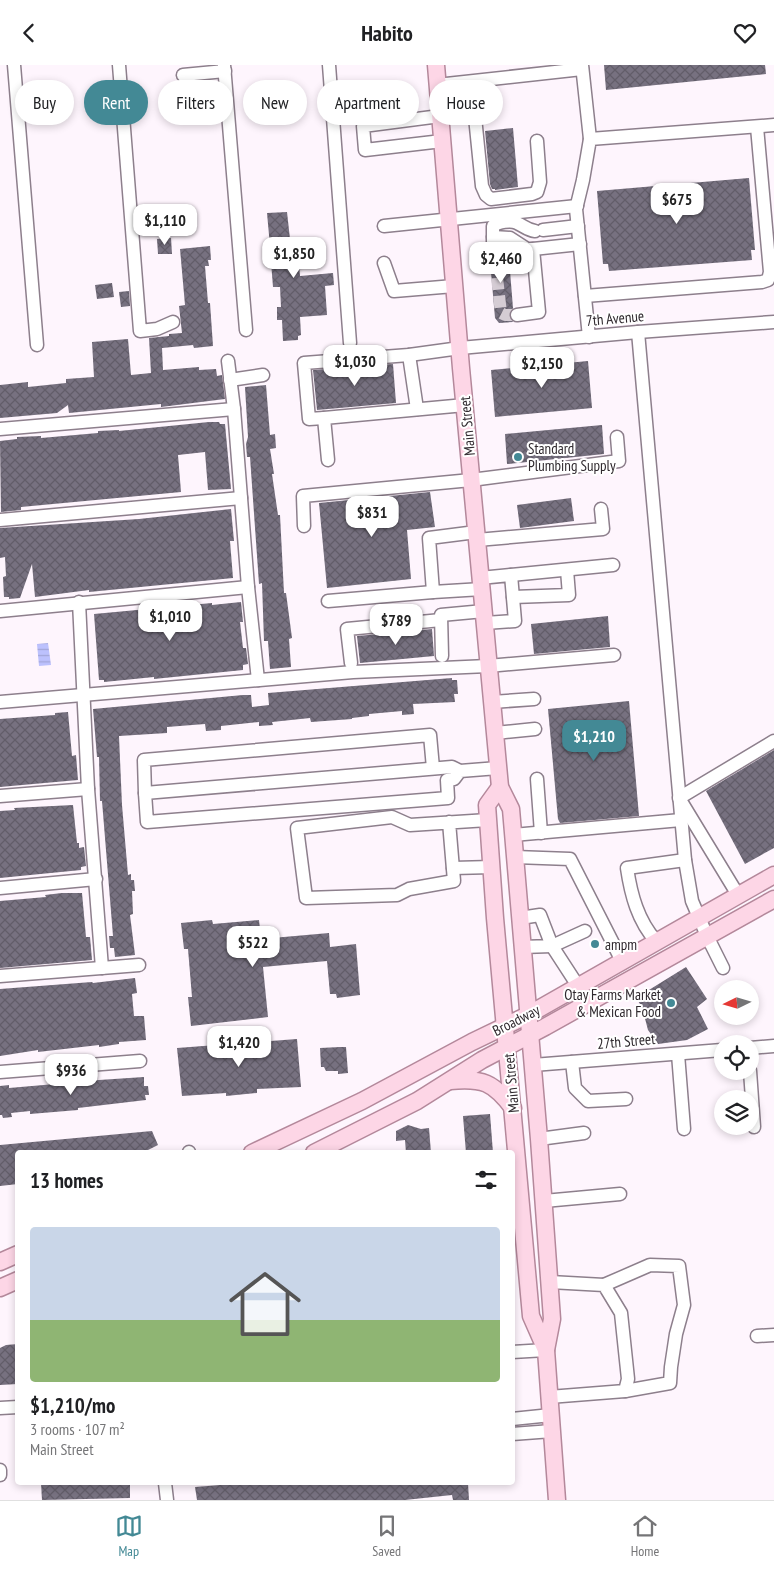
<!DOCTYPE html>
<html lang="en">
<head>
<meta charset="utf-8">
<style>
	body { margin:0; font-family:"PT Sans Narrow",sans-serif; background:#f2f2f2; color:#202124; height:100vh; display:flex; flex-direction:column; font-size:19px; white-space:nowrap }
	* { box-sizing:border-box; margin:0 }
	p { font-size:16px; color:#757577 }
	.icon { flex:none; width:28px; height:28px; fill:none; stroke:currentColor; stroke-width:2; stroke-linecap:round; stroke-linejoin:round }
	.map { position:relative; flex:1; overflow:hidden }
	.sheet { position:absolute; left:15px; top:1085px; width:500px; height:335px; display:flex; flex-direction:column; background:#fff; border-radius:5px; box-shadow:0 2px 8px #0003 }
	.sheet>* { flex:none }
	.hud { position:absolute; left:15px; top:15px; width:500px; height:45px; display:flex; gap:10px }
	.needle { width:32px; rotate:265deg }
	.buttons { position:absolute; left:714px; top:915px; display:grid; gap:10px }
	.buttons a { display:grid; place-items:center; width:45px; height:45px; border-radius:50%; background:#fff; box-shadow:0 2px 8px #0003; font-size:25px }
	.price { position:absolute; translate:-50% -42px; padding:0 11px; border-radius:10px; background:#fff; color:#222; font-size:16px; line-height:32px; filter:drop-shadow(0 1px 2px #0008) }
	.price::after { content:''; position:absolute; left:50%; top:30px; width:15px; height:11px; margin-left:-8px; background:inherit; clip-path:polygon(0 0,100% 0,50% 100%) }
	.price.current { background:#438995; color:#fff }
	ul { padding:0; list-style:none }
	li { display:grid; align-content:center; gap:10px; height:265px; padding:0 15px }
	li span { display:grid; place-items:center; height:155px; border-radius:5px; color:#555 }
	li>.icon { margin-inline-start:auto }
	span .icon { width:90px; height:90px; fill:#fffc; stroke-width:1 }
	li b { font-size:21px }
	h2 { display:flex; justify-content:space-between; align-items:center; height:60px; padding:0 15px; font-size:21px }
	.pill { padding:0 18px; border-radius:22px; background:#fff; box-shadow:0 2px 8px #0003; font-size:18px; line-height:45px }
	.pill.current { background:#438995; color:#fff }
	header { display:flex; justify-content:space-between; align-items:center; height:65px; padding:0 15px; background:#fff; font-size:22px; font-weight:800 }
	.menu { display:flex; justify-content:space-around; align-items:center; height:70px; border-top:1px solid #e0e0e0; background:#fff; font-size:14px; color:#757577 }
	.menu a { display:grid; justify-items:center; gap:2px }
	.menu .current { color:#438995 }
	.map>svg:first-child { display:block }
</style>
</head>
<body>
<header><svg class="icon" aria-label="back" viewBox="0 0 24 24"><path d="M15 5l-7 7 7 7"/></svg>Habito<svg class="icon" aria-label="heart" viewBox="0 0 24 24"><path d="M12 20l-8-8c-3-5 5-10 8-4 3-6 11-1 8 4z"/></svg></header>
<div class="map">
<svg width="774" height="1435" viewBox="0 0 774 1435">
	<defs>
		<pattern id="water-rules" width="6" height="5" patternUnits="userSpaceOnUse" patternTransform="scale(1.25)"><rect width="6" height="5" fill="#bcc1fd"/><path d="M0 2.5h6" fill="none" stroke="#a2a6d9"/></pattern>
		<pattern id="building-cross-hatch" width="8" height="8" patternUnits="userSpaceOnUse" patternTransform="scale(1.25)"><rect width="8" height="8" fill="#777180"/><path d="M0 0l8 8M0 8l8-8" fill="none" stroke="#625d69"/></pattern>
	</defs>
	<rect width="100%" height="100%" fill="#fef5fd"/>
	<path fill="url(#water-rules)" d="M48 578 51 600 39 601 37 579Z"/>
	<g fill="url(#building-cross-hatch)">
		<path d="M604 0H765L766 9 606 25Z"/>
		<path d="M513 63 518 122 495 125V124H492L490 119 485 66Z"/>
		<path d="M749 113 755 185H751L752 195 609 206 608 199H603L597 126Z"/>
		<path d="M287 147 290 174 303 173 304 186H298L300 211 333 208 334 220 325 221 327 250 300 252 301 270 298 271V275L283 276 282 255H277V242H281L280 222H273L271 197H268L267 181H270L267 148Z"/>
		<path d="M171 173 172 189H158L157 174Z"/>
		<path d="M210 181 211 195H208L209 201H205L208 238H210L213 281 194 283 193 280 162 283 163 305 199 302V305L216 304 217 311 222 310 225 334 161 342V339L69 348 68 340 57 348 0 353V320L28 317V322L66 318V314L94 312 92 277 128 274 131 310 151 308 149 273 169 271V269L182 268 179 241 185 240 180 184Z"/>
		<path d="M500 181H508L513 243 509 251 513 257 499 258 495 253 489 184H497Z"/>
		<path d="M112 218 114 232 97 234 95 220Z"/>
		<path d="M129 226 130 241 121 242 119 227Z"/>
		<path d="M588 296 592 343 495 352 491 305Z"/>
		<path d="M393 299 396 338 317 345 313 305Z"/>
		<path d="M266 320 270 370 275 369 276 383 270 384 274 409H272L278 450H280L284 528H286L292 573 289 574 291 602 270 604 268 576H264L262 518 259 519 250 392H247L246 379 248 372 245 322Z"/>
		<path d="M209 357H219L220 359H225L231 424 208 425 205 387 178 390 181 427 21 442V445L1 447 0 376 17 374V372L41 371V373L98 368V366L119 365V366Z"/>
		<path d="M602 360 604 389 507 399 505 369Z"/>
		<path d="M430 427 435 462 407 465 411 514 327 523 319 438Z"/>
		<path d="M571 433 574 456 520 463 517 440Z"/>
		<path d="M231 444 234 476H230L233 513 89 527V525L35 532 32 499 20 533 9 534V532H4L3 512 6 511 5 492 0 493V463L139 454Z"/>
		<path d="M241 537 243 557H240L243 583H246L248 599 243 600V605L154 614V612L104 617V615H99L94 549 212 538V540Z"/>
		<path d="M608 551 610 582 534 589 531 559Z"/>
		<path d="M432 564 434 591 360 598 357 571Z"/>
		<path d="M452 613V615H457L458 629H454L455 637 413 639 414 649 402 650V646L369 649V651L352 653V654L311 657 310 653 272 657 273 660 259 661V657L221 661V665L206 666 205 659 167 662V668L119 671 122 740 128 810 131 809V815H134L135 826H132L133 849 130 850 135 890 115 892 114 883H110L109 871H113L102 736H100L99 692H97L93 644 243 630H251L252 642 269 640 268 628Z"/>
		<path d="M629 636 639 751 560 758 558 754 548 644Z"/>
		<path d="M68 647 72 691 76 690 78 715 0 722V654L55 650V648Z"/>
		<path d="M774 685V783L745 799 706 726Z"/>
		<path d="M73 740 77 778H79V783L84 782 86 801 81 802V805L0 813V746L15 745 14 743Z"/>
		<path d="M62 828H82L86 872H90L92 895 0 903V836L46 832 45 830Z"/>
		<path d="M212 855 213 859 259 855 261 874 329 868 330 882 356 879 360 930 337 933 336 929H330L327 896 263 902 268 952 191 961 188 932H192L188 884H184L181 858Z"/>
		<path d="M686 902 707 934 697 942 708 964 687 975 658 979 648 965 642 942 636 933Z"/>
		<path d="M135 913 137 928 132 929 134 951H144L146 975 119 977V979L99 982V980L38 987V985L0 991V924L92 917 93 918Z"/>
		<path d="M297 974 301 1022 257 1024V1028L226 1031V1028L182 1031 177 983Z"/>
		<path d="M340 982H346L348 1008 338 1009V1006H326L324 1002H321L320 983Z"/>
		<path d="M144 1012V1021H148L149 1030H145L146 1035 78 1043V1045L30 1049V1046L11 1048 12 1052 3 1053 2 1050H0V1021L9 1020V1023L55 1019 54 1018Z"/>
		<path d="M490 1049 493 1088H466L463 1051Z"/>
		<path d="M408 1060 421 1064 429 1063 431 1088H406L405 1075 396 1076V1066Z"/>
		<path d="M152 1066 158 1080 142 1088H18V1119L0 1121V1080Z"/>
		<path d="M18 1279V1319L0 1320V1283L6 1280Z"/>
		<path d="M41 1418H130V1433L42 1435Z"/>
		<path d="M245 1418H468L469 1435H453L452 1430 405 1435H197L195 1422Z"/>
	</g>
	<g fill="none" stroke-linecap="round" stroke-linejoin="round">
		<path stroke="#d5ccd4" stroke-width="12" stroke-dasharray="12 6" stroke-linecap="butt" d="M493 177 501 248 505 250H517"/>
		<g stroke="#8d7f8c" stroke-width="15">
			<g id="minor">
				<path d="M14 0 37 280"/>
				<path d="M119 0 140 266 157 264 173 257"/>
				<path d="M224 0 246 265"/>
				<path d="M329 0 350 278"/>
				<path d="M582 0 590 74"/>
				<path d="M183 10 225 6"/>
				<path d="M437 20 582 4"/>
				<path d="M480 42 475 52 482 121 486 130 491 134 532 129 537 127 540 117 537 76"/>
				<path d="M440 51 363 61 365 85 442 76"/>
				<path d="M384 161 577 141"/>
				<path d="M543 165 578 161"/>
				<path d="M493 172 510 173 527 184H533"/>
				<path d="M493 177V161C498 157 511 155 517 158 524 161 527 165 535 166"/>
				<path d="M384 198 394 226 454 221"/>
				<path d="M585 231 762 217 768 215 770 207 757 62"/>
				<path d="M517 250 539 247 533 184 580 179"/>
				<path d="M638 267 685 795 692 836 707 871 723 903"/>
				<path d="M589 272 576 144 583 115 590 74 774 60"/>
				<path d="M409 290 417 344"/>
				<path d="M228 296 234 344 248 522 258 615"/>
				<path d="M230 315 263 310"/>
				<path d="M324 353 309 354 304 298 409 290 460 283 638 267 774 257"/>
				<path d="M0 364 234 344"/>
				<path d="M328 395 324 353 465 340"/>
				<path d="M0 455 241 433"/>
				<path d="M304 461 303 431 471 415 619 396 617 372"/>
				<path d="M476 467 429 473 433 527 482 524"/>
				<path d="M477 475 603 464 601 444"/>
				<path d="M511 510 613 500"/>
				<path d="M480 513 511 510 515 556 485 558"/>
				<path d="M513 532 569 530 567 505"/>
				<path d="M328 536 433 527"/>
				<path d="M79 537 88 724 102 903"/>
				<path d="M0 546 248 522"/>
				<path d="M442 591 441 550 484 546"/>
				<path d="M351 598 347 564 441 555"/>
				<path d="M0 637 353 607 488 601 614 590"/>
				<path d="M492 637 534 634"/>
				<path d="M495 668 535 664"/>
				<path d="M460 706 454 714 447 715 448 733 147 757 145 728 452 702 460 706 498 703"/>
				<path d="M537 714 541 768"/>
				<path d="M145 728 144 695 430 670 433 703"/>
				<path d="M0 731 88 724"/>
				<path d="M449 757 454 816 409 824 397 830 306 833 297 763 392 752 410 760 488 755"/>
				<path d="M513 770 681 755"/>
				<path d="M515 792 570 794 622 896"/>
				<path d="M453 803 492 802"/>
				<path d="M0 823 96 814"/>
				<path d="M738 830 679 733 774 676"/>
				<path d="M520 853 540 850 552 881 522 882"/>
				<path d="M656 876C638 856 631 830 627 803L685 795"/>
				<path d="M0 911 139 900"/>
				<path d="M578 921 552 881 585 866"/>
				<path d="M750 983 774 981"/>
				<path d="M678 989 684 1064"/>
				<path d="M572 997 575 1023 588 1036 626 1034"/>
				<path d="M533 1000 722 985"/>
				<path d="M750 1006 754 1062"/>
				<path d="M0 1007 140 996"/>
				<path d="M539 1074 584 1068"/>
				<path d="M189 1087V1088"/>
				<path d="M544 1136 620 1129"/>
				<path d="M604 1220 650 1200 679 1201 684 1240 676 1269 671 1302 670 1318 625 1326"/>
				<path d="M757 1271 774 1270"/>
				<path d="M512 1287 546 1285"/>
				<path d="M549 1332 625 1326 628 1314 621 1248 604 1220 550 1217"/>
				<path d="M0 1343 18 1342"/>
				<path d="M512 1354 551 1350"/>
				<path d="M512 1369 552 1366"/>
				<path d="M0 1405V1410"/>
				<path d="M165 1418 167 1435"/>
			</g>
		</g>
		<g stroke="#b4889b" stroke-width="19">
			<g id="major">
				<path d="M436 0 461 303 500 722 511 744 539 1074 552 1254 546 1285 557 1435"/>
				<path d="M500 722 487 740 495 853 531 1251 546 1285"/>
				<path d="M450 1016C483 1013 493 1017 513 1043"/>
				<path d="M252 1088 362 1036 472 977 528 950 774 810"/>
				<path d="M314 1088 417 1036 482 995 545 962 774 834"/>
				<path d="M0 1197 18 1189"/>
				<path d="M0 1223 18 1215"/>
			</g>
		</g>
		<use href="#minor" stroke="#fff" stroke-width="12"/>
		<use href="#major" stroke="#fdd6e6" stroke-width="16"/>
	</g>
	<g fill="#438995" stroke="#fff" stroke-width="2">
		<circle cx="518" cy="392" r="5"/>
		<circle cx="595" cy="879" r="5"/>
		<circle cx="671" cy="938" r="5"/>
	</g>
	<g text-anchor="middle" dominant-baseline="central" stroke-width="4" stroke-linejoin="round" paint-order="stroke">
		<g font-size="15" fill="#2f292e" stroke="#fff">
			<text transform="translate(615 253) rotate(-5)">7th Avenue</text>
			<text transform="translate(467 361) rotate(-95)">Main Street</text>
			<text transform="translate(516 955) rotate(-27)">Broadway</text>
			<text transform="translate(626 976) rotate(-5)">27th Street</text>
			<text transform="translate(511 1018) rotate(-95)">Main Street</text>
		</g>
		<g font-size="15" fill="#2f292e" stroke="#fff" text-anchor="start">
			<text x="528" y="383">Standard<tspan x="528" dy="17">Plumbing Supply</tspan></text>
			<text x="605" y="879">ampm</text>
			<text x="661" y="929" text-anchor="end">Otay Farms Market<tspan x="661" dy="17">&amp; Mexican Food</tspan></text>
		</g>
	</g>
</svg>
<div class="buttons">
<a><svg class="needle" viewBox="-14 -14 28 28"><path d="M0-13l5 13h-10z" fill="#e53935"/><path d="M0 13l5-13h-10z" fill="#757577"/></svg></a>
<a><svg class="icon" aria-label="locate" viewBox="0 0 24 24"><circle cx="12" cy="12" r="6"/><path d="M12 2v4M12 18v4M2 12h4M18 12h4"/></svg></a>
<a><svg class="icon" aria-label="layers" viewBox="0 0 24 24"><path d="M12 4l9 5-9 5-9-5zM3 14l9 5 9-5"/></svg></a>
</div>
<b class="price" style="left:677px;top:160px">$675</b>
<b class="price" style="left:165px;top:181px">$1,110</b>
<b class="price" style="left:294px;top:214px">$1,850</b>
<b class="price" style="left:501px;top:219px">$2,460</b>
<b class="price" style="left:355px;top:322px">$1,030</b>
<b class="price" style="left:542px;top:324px">$2,150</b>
<b class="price" style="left:372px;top:473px">$831</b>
<b class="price" style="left:170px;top:577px">$1,010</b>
<b class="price" style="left:396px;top:581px">$789</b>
<b class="price current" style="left:594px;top:697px">$1,210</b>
<b class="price" style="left:253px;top:903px">$522</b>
<b class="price" style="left:239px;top:1003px">$1,420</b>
<b class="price" style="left:71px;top:1031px">$936</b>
<div class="hud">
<a class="pill">Buy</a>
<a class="pill current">Rent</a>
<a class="pill">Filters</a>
<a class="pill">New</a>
<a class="pill">Apartment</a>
<a class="pill">House</a>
</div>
<section class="sheet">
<h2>13 homes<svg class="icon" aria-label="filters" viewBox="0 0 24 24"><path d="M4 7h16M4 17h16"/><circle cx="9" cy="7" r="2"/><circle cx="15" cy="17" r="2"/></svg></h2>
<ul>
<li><span style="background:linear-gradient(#c9d6e8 60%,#8fb573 0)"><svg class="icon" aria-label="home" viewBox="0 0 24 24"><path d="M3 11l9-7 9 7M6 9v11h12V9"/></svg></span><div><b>$1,210/mo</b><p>3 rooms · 107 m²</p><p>Main Street</p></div></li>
</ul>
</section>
</div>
<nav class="menu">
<a class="current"><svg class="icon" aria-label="map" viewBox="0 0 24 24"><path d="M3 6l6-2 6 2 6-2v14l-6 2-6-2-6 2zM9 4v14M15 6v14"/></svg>Map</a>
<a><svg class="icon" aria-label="saved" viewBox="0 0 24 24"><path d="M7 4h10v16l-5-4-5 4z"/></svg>Saved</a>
<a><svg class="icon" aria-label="home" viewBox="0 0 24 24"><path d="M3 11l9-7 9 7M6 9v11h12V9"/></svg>Home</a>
</nav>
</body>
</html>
